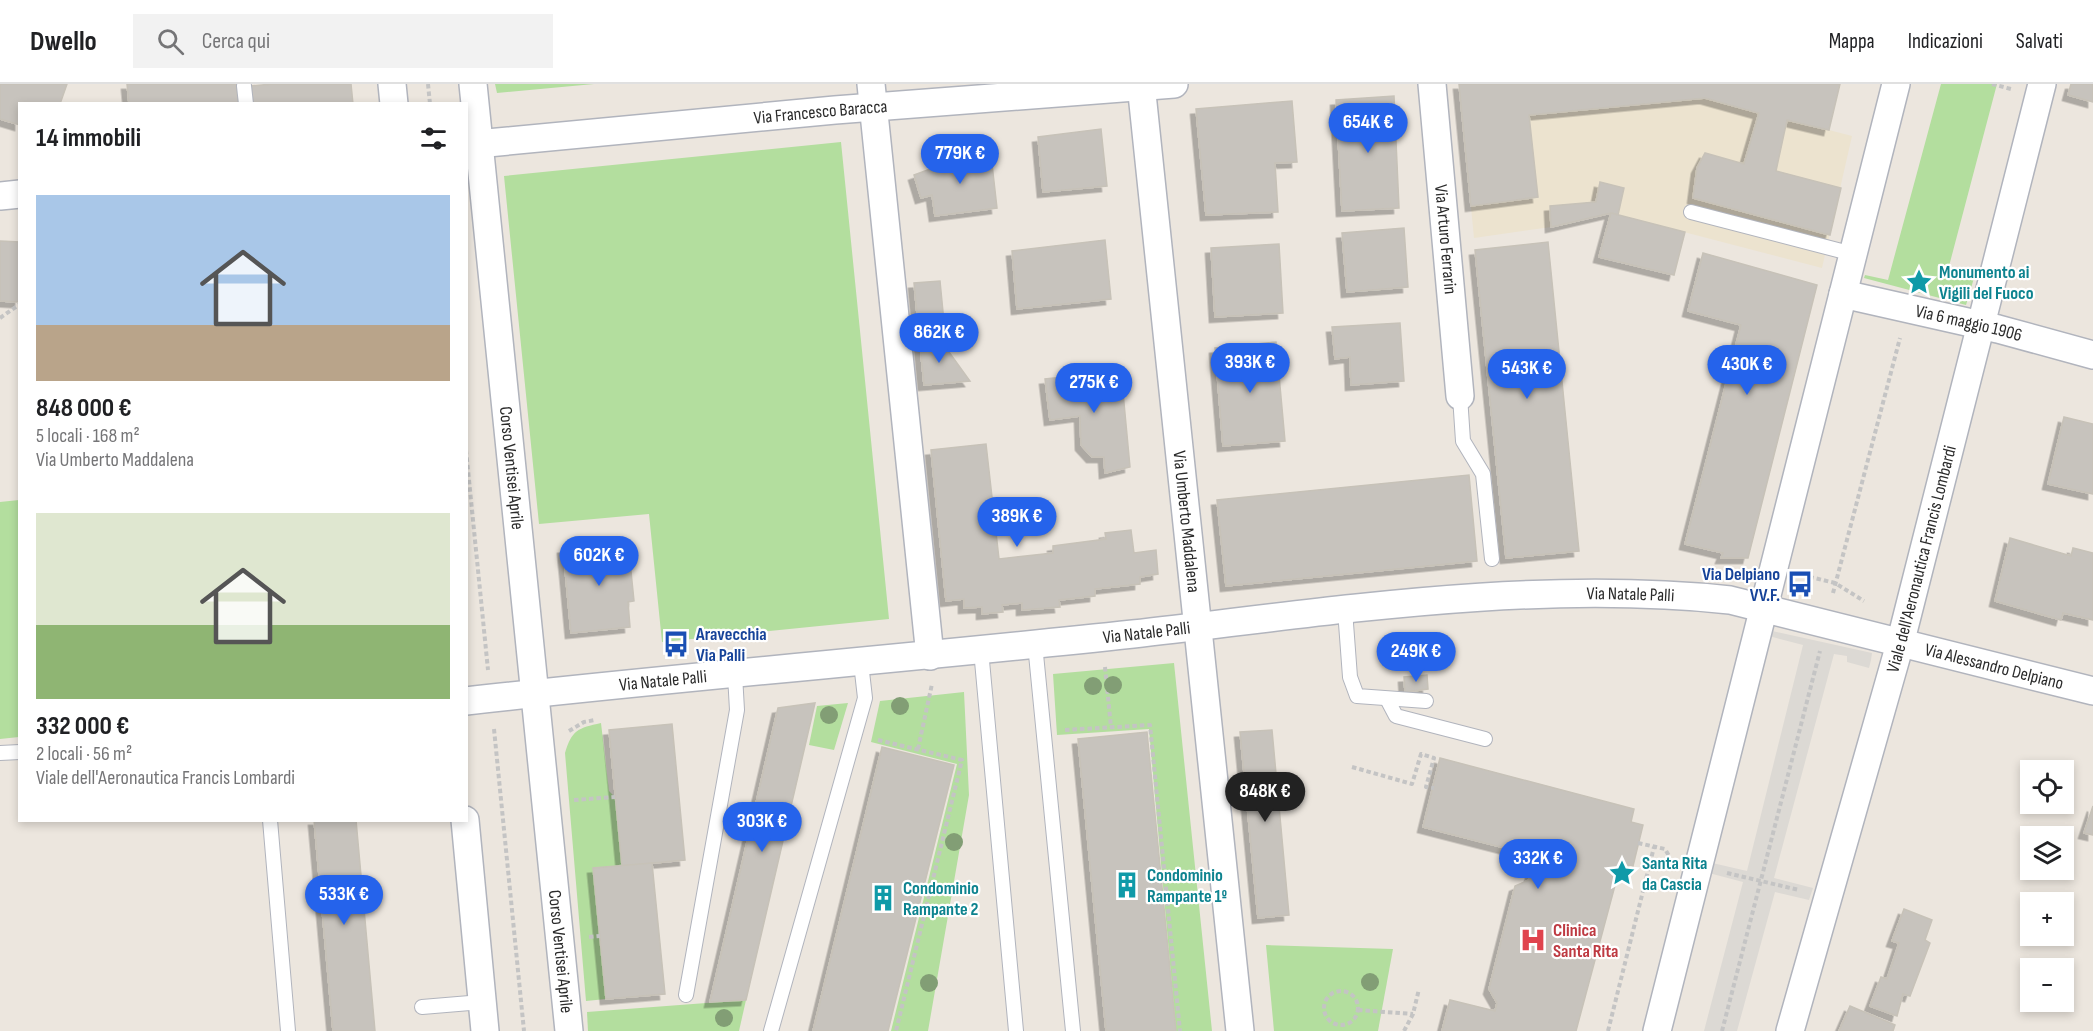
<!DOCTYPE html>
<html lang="it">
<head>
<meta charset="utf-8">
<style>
	body { margin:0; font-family:"Sofia Sans Condensed",sans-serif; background:#f2f2f2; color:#202124; height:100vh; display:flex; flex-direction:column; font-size:22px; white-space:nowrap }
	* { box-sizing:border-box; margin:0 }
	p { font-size:20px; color:#757577 }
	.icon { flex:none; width:33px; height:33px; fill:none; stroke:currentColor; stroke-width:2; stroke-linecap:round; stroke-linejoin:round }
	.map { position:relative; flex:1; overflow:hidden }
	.panel { position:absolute; left:18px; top:18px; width:450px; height:720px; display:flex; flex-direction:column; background:#fff; border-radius:0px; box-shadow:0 3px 9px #0003 }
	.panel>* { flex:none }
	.buttons { position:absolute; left:2020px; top:676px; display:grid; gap:12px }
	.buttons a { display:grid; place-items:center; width:54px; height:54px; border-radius:0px; background:#fff; box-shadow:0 3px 9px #0003; font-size:30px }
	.price { position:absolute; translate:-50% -51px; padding:0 14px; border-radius:21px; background:#2563eb; color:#fff; font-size:20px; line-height:39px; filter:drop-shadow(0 2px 3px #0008) }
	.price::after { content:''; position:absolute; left:50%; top:36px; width:18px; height:14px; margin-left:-9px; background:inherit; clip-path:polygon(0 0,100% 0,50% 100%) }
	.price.on { background:#222; color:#fff }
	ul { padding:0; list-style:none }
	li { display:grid; align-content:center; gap:12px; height:318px; padding:0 18px }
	li span { display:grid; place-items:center; height:186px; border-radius:0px; color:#555 }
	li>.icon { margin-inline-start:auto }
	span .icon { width:108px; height:108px; fill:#fffc; stroke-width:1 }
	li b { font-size:26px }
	h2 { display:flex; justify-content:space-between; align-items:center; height:72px; padding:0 18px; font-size:26px }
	header { display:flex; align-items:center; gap:36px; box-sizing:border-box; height:84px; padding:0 30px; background:#fff; border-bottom:2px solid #e0e0e0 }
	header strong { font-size:28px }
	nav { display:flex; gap:33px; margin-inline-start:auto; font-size:21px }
	.search { width:420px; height:54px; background:#f2f2f2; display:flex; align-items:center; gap:15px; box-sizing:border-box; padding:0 21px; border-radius:0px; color:#757577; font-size:22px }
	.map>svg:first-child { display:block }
</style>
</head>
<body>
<header>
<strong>Dwello</strong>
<div class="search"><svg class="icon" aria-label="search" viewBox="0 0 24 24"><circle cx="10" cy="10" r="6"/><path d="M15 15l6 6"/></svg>Cerca qui</div>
<nav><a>Mappa</a><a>Indicazioni</a><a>Salvati</a></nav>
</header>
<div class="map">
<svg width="2093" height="947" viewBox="0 0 2093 947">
	<defs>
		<filter id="shadow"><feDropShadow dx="-5.5" dy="5.5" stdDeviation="0" flood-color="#0004"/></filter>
	</defs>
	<rect width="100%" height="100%" fill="#ece6de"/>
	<path fill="#ece3cf" d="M1459 0H1840L1829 46 1852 52 1822 184 1611 129 1551 143 1474 154Z"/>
	<g fill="#b3de9e">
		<path d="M495 0H594L497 9Z"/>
		<path d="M1941 0H1997L1948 186 1974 194 1966 221 1864 194 1865 191 1888 196Z"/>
		<path d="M841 58 889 535 662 558 649 430 539 440 504 92Z"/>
		<path d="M19 416V653L0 655V418Z"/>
		<path d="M1174 579 1212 947H1176L1149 645 1057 651 1053 590Z"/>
		<path d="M964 608 969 711 928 947H891L957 680 871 658 880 617Z"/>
		<path d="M848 619 834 666 809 661 817 622Z"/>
		<path d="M601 639 609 707 615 713 622 782 593 785 606 915 586 917 565 669C572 646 578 644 601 639Z"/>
		<path d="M1266 861 1393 865 1378 947H1274Z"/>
		<path d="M746 916 739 947H588L587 928Z"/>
	</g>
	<path fill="#dcd9d4" d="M1772 547 1872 569 1871 576 1869 584 1847 578V572L1834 570 1774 794 1813 804 1809 816 1775 808 1737 947H1704L1743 798 1705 788 1708 778 1747 787 1803 561 1769 552Z"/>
	<g fill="#c7c3bd" stroke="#c7c2b8" stroke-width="1.5" filter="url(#shadow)">
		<path d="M0 0H67L60 20H20V41L0 35Z"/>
		<path d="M127 0H236L239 20H129Z"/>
		<path d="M272 0H351L353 20H253L251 2Z"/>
		<path d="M1459 0H1840L1829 46 1787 36 1776 87 1841 104 1830 151 1693 114 1697 84 1705 69 1744 80 1759 29 1705 14 1529 31 1538 113 1471 122Z"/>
		<path d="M2071 0H2093V18L2068 11Z"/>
		<path d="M1394 12 1399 124 1342 127 1336 16Z"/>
		<path d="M1292 17 1297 78 1275 79 1278 128 1206 131 1196 25Z"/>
		<path d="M1101 45 1107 102 1043 108 1038 53Z"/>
		<path d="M967 67V73L991 71 997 124 935 132 932 111 921 114 914 91 944 80 942 73Z"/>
		<path d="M1600 98 1624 104 1618 131 1611 129 1551 143 1550 122 1596 118Z"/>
		<path d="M1611 129 1685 148 1674 191 1599 173Z"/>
		<path d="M1404 144 1408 203 1347 208 1342 149Z"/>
		<path d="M1105 156 1111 215 1017 225 1012 167Z"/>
		<path d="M0 157 20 158V216L17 218 0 217Z"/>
		<path d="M1548 158 1579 467 1506 474 1475 166Z"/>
		<path d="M1279 160 1283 229 1215 233 1211 164Z"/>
		<path d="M1703 169 1817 201 1748 474H1721L1723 469 1685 460 1741 241 1688 227Z"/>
		<path d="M940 197 946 259 919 251 914 199Z"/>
		<path d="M1400 239 1404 297 1351 301 1350 273 1335 275 1332 243Z"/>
		<path d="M919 251 941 257 970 297 924 301Z"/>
		<path d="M1276 258 1285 357 1223 362 1215 264Z"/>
		<path d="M1121 287 1130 383 1105 389 1104 373H1092L1081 361 1080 332 1050 336 1045 295Z"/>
		<path d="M2064 333 2093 340V410L2048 400Z"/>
		<path d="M986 360 999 475 1053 469V462L1106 455 1105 449 1131 446 1134 469 1156 466 1158 490 1140 493V500L1095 505V512L1059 516 1060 523 1022 526V519L1002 521 1003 528 982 530V523L964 524V515L946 517 931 366Z"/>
		<path d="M1469 391 1477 477 1226 502 1217 416Z"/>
		<path d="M2010 454 2071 472 2073 464 2093 469V536L2063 529 2061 536 1995 517Z"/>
		<path d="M628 458 634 517 628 518 630 543 571 549 563 464Z"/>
		<path d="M1427 591 1428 605 1405 608 1404 593Z"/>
		<path d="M815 619 746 916 710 918 778 624Z"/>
		<path d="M672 640 685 776 622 782 609 646Z"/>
		<path d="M1272 646 1289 831 1258 834 1240 648Z"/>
		<path d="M1147 648 1176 947H1106L1078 655Z"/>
		<path d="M882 663 954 681 888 947H813Z"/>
		<path d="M1440 674 1634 725 1631 738 1643 741 1633 782 1621 779 1576 947H1442L1450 916 1495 927 1497 919 1489 905 1515 802 1529 796 1536 772 1423 743Z"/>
		<path d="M2093 722V751L2084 749Z"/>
		<path d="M314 736H356L375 947H333Z"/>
		<path d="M652 779 665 910 606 915 593 784Z"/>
		<path d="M1904 825 1932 836 1925 856 1930 859 1910 912 1903 910 1897 932 1870 922 1881 893 1887 895 1899 859 1892 857Z"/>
		<path d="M1850 922 1895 941 1893 947H1839Z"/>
	</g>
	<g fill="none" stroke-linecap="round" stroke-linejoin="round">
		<g stroke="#b1b4bd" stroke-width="16">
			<g id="service">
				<path d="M244 2 246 20"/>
				<path d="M1691 128 1853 170"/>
				<path d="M1460 312 1463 357 1483 390 1492 475"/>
				<path d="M1345 526 1350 593 1357 612 1426 617"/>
				<path d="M1035 560 1073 947"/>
				<path d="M981 566 1016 947"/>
				<path d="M1387 615 1396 632 1485 655"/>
				<path d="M0 669 20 668"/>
				<path d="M270 736 288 947"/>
				<path d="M686 911 737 626 735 591"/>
				<path d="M422 923 482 918"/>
				<path d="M771 947 865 614 861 579"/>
			</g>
		</g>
		<g stroke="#b1b4bd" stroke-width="30">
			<g id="minor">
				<path d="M392 0 394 20"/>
				<path id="s1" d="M473 0 569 947"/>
				<path d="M871 0 930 572"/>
				<path id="s2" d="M1141 0 1240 947"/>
				<path id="s3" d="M1432 0 1460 312"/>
				<path id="s4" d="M466 61 835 26 1174 0"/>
				<path d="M0 112 20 110"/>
				<path id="s5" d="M1843 210 1998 245 2093 271"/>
				<path id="s6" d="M466 617C688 592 911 574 1133 550 1330 528 1531 495 1730 516L2093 607"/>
				<path d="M465 736 485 947"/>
				<path d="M1657 947 1896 0"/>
				<path id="s7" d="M1790 947 1900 560 2042 0"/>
			</g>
		</g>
		<g stroke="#c4c4c4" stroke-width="4" stroke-dasharray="4.5 3" stroke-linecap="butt">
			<path d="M428 0 430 20"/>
			<path d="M1992 0 2011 5"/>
			<path d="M0 234 20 220"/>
			<path d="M466 366 488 586"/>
			<path d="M1802 491 1835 499 1864 517"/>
			<path d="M1833 509 1900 254"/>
			<path d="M1105 583 1111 643"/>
			<path d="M494 645 524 947"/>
			<path d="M1065 646 1150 641 1180 947"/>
			<path d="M569 647 584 638 595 636"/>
			<path d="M878 656 962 676 896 947"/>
			<path d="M918 665 932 600"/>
			<path d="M1352 683 1412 700 1421 670 1434 674 1426 703 1434 704"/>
			<path d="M574 716 615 713"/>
			<path d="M1638 759 1665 765 1669 772"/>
			<path d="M1727 789 1799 806"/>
			<path d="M589 853 600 852"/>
			<circle cx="1341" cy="924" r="17"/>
			<path d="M1358 926 1413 930"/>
			<path d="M1404 947 1413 930 1419 905"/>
			<path d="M1608 947 1654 763"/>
			<path d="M1722 947 1820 567"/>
		</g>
		<use href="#service" stroke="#fff" stroke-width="14"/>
		<use href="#minor" stroke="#fff" stroke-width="27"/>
	</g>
	<g fill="#829e75">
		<circle cx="1113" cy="601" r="9"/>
		<circle cx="1093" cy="602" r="9"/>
		<circle cx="900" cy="622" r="9"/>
		<circle cx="829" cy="631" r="9"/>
		<circle cx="954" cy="758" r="9"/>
		<circle cx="1370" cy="898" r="9"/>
		<circle cx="929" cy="899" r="9"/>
		<circle cx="724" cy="934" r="9"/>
	</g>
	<defs>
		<g id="sight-bare" transform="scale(2.07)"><path d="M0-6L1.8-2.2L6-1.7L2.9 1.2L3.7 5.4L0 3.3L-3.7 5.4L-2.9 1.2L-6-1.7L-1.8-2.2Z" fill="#0f9aa8" stroke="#fff" stroke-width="2.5" paint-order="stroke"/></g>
		<g id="bus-bare" transform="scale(2.07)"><path d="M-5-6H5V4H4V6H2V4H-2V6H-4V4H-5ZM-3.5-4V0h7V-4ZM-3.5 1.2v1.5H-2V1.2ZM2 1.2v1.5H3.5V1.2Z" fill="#1a4fb4" stroke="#fff" stroke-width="2.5" paint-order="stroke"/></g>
		<g id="building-bare" transform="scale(2.07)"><path d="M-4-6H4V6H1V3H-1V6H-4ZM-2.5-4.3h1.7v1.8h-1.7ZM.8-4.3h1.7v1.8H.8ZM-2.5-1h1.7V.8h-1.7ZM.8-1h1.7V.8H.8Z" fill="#0f9aa8" stroke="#fff" stroke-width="2.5" paint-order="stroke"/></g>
		<g id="hospital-bare" transform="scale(2.07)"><path d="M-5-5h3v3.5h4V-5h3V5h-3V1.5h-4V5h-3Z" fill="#e0444e" stroke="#fff" stroke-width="2.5" paint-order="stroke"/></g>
	</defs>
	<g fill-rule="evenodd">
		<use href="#sight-bare" x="1919" y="198"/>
		<use href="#bus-bare" x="1800" y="500"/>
		<use href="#bus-bare" x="676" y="560"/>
		<use href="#sight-bare" x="1622" y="789"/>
		<use href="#building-bare" x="1127" y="801"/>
		<use href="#building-bare" x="883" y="814"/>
		<use href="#hospital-bare" x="1533" y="856"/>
	</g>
	<g text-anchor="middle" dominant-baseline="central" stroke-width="4.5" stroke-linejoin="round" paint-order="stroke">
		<g font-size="18" fill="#2b2b2b" stroke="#fff">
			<text stroke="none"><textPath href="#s4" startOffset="356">Via Francesco Baracca</textPath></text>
			<text stroke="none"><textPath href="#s3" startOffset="156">Via Arturo Ferrarin</textPath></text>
			<text stroke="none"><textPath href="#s5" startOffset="129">Via 6 maggio 1906</textPath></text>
			<text stroke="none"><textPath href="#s1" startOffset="386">Corso Ventisei Aprile</textPath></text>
			<text stroke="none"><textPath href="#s2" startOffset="440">Via Umberto Maddalena</textPath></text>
			<text stroke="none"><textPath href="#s7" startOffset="490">Viale dell'Aeronautica Francis Lombardi</textPath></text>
			<text stroke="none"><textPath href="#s6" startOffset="1170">Via Natale Palli</textPath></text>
			<text stroke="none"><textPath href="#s6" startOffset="684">Via Natale Palli</textPath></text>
			<text stroke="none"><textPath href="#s6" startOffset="1542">Via Alessandro Delpiano</textPath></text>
			<text stroke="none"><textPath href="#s6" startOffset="198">Via Natale Palli</textPath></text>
			<text stroke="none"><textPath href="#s1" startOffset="872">Corso Ventisei Aprile</textPath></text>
		</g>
		<g font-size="18" font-weight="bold" fill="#0d838f" stroke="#fff" text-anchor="start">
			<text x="1939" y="188">Monumento ai<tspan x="1939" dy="21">Vigili del Fuoco</tspan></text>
			<text x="1642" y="779">Santa Rita<tspan x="1642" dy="21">da Cascia</tspan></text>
			<text x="1147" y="791">Condominio<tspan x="1147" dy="21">Rampante 1º</tspan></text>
			<text x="903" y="804">Condominio<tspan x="903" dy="21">Rampante 2</tspan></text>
		</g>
		<g font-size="18" font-weight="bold" fill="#164399" stroke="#fff" text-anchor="end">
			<text x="1780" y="490">Via Delpiano<tspan x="1780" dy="21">VV.F.</tspan></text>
			<text x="696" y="550" text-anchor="start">Aravecchia<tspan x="696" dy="21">Via Palli</tspan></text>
		</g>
		<g font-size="18" font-weight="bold" fill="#be3a42" stroke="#fff" text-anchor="start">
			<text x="1553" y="846">Clinica<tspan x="1553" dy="21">Santa Rita</tspan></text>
		</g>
	</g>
</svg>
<div class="buttons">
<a><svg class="icon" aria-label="locate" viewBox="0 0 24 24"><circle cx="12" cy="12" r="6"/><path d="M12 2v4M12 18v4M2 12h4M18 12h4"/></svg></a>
<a><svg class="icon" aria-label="layers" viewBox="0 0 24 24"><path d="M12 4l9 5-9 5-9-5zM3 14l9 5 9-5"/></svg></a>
<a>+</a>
<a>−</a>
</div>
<b class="price" style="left:1368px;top:70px">654K €</b>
<b class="price" style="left:960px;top:101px">779K €</b>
<b class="price" style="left:939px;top:280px">862K €</b>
<b class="price" style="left:1250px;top:310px">393K €</b>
<b class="price" style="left:1747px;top:312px">430K €</b>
<b class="price" style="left:1527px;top:316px">543K €</b>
<b class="price" style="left:1094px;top:330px">275K €</b>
<b class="price" style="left:1017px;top:464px">389K €</b>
<b class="price" style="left:599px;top:503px">602K €</b>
<b class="price" style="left:1416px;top:599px">249K €</b>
<b class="price on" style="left:1265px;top:739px">848K €</b>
<b class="price" style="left:762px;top:769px">303K €</b>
<b class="price" style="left:1538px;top:806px">332K €</b>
<b class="price" style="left:344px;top:842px">533K €</b>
<section class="panel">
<h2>14 immobili<svg class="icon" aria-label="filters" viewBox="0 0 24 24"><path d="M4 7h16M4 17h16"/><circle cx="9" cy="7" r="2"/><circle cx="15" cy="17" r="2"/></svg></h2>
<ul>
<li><span style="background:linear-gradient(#a9c7e8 70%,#b9a48a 0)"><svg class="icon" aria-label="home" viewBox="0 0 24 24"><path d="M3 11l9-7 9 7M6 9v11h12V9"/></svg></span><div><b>848 000 €</b><p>5 locali · 168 m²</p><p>Via Umberto Maddalena</p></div></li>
<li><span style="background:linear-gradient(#dfe7d0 60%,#8fb573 0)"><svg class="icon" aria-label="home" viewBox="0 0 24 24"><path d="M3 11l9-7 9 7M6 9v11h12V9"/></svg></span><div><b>332 000 €</b><p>2 locali · 56 m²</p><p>Viale dell'Aeronautica Francis Lombardi</p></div></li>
</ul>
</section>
</div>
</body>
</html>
